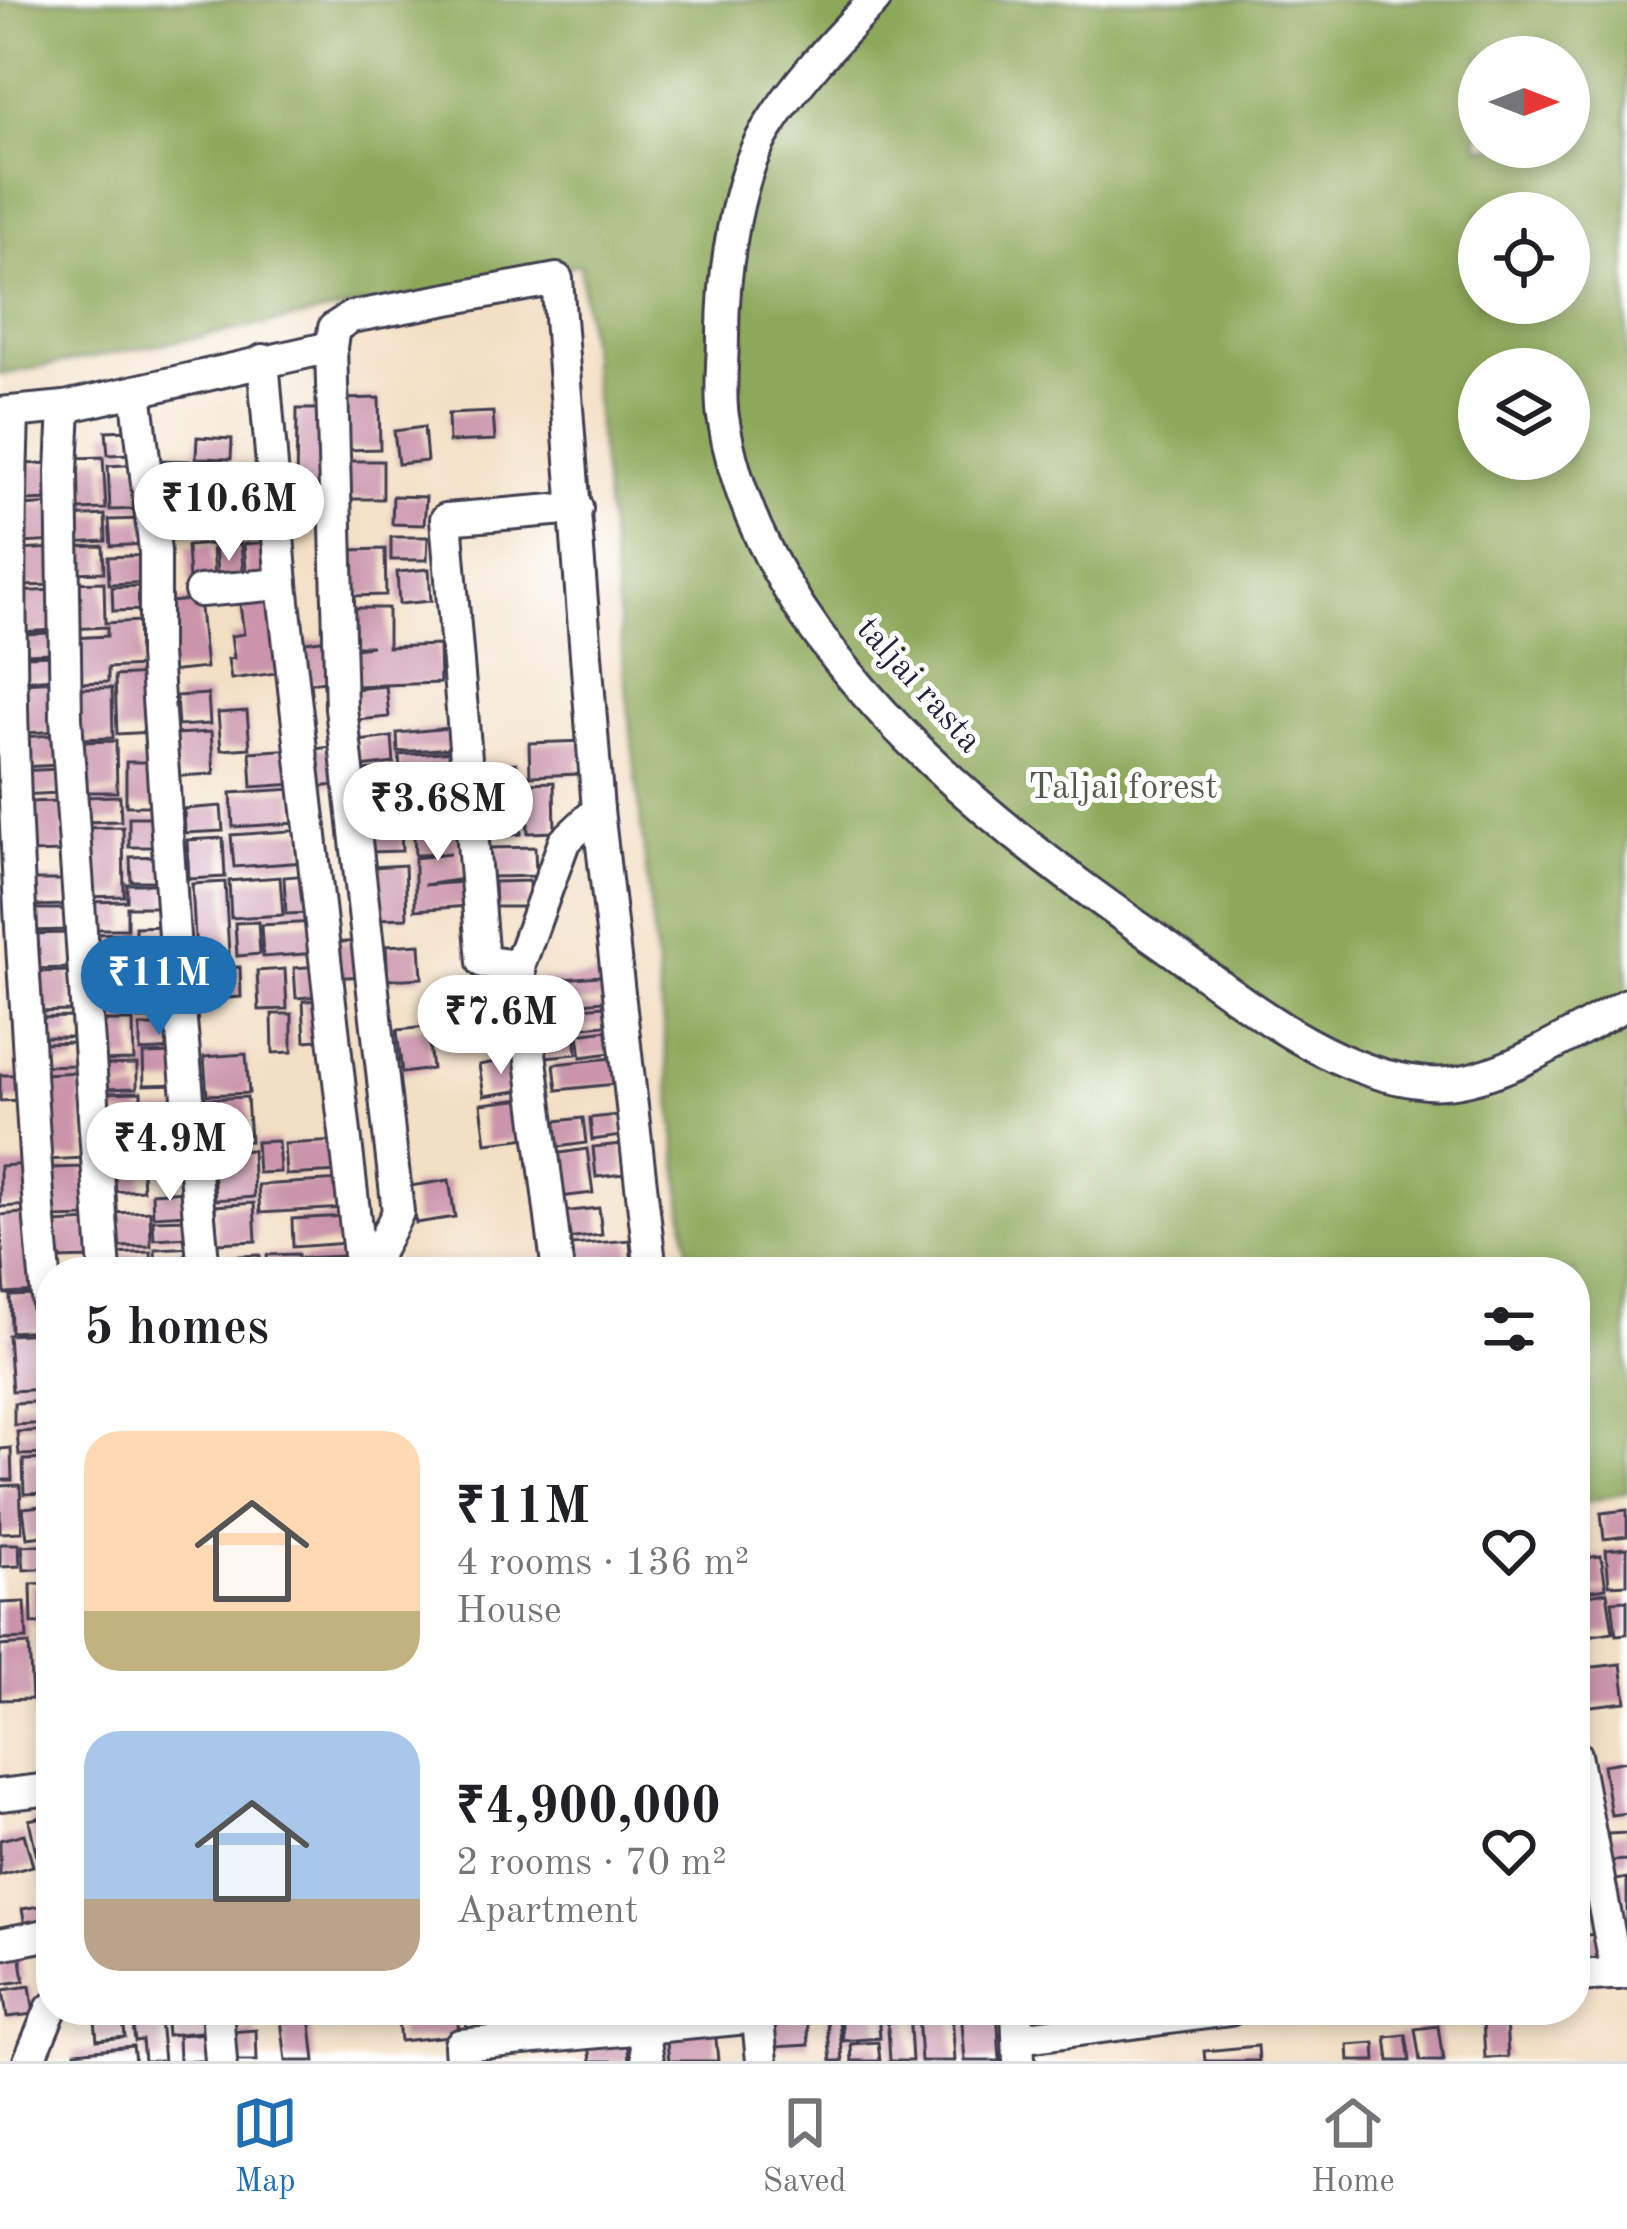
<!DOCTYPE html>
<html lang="en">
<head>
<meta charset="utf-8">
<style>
	body { margin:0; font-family:"Old Standard TT",serif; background:#f2f2f2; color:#202124; height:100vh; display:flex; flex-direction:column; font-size:45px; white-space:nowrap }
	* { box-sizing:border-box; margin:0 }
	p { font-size:39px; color:#757577 }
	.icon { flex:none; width:66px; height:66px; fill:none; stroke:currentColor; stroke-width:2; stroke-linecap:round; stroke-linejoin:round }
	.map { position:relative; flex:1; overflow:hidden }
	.details { position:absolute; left:36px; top:1257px; width:1554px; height:768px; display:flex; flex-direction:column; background:#fff; border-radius:48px; box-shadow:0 6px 18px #0003 }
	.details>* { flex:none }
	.needle { width:78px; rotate:90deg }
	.buttons { position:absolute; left:1458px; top:36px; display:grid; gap:24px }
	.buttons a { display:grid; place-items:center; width:132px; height:132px; border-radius:50%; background:#fff; box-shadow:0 6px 18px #0003; font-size:60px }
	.price { position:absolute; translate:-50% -102px; padding:0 27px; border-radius:42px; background:#fff; color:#222; font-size:39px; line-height:78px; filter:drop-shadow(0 3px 6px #0008) }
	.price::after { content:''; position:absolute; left:50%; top:72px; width:36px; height:27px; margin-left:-18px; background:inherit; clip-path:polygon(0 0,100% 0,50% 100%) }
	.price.on { background:#1f6fb2; color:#fff }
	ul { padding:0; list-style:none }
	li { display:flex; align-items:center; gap:36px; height:300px; padding:0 48px }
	li span { display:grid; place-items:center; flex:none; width:336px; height:240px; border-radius:36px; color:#555 }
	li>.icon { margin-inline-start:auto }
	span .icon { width:144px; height:144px; fill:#fffc; stroke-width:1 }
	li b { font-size:51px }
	h2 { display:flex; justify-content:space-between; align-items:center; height:144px; padding:0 48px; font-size:51px }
	.menu { display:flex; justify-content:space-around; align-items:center; height:168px; border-top:3px solid #e0e0e0; background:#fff; font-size:33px; color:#757577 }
	.menu a { display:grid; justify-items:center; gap:6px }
	.menu .on { color:#1f6fb2 }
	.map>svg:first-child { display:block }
</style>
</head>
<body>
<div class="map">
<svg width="1627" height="2061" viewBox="0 0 1627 2061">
	<rect width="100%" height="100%" fill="#fff"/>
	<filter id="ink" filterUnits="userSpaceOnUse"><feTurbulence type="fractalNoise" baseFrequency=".00833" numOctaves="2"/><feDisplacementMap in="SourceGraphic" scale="24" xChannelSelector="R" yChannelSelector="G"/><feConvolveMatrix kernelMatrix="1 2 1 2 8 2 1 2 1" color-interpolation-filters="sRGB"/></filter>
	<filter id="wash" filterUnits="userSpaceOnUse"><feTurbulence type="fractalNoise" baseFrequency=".004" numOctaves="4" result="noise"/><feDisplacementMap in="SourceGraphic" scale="48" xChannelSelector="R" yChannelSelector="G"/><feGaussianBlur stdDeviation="2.7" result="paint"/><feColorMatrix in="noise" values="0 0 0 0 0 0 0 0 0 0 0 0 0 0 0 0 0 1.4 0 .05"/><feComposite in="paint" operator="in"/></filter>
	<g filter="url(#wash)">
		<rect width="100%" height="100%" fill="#f3dfc4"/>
		<path fill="#8da85a" stroke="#58654a" stroke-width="3" fill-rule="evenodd" d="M0 0H1627V1493L1575 1504V1272H690L580 264 0 375ZM1479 57H1569V147H1479ZM1479 213H1569V303H1479ZM1479 369H1569V459H1479Z"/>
		<g id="blocks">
			<g fill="#ca94aa">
				<path d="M379 398 380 449 344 450 343 399Z"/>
				<path d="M297 409H326L325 500 296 501Z"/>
				<path d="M493 412 495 440 449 442 448 414Z"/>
				<path d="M424 427 427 461 398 464 394 431Z"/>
				<path d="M129 430 130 454 108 455 106 431Z"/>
				<path d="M197 437 232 439 231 459 196 458Z"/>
				<path d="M103 457 106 509 77 510 75 458Z"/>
				<path d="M157 460 193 461V482H157Z"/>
				<rect x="343" y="461" width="40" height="38"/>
				<path d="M55 463 56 500 23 501 21 464Z"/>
				<path d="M140 464 142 509 110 510 108 466Z"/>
				<path d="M265 467 267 495 228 497 226 469Z"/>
				<path d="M200 494 202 530 162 532 161 496Z"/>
				<path d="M393 496 426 497 424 525 392 524Z"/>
				<path d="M54 504 55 541 23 543 21 506Z"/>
				<path d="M105 515 106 541 68 543V517Z"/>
				<path d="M144 519 145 544 111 546 109 520Z"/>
				<path d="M391 537H428L427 560H391Z"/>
				<path d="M268 542 271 578 247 580 244 544Z"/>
				<path d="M212 544 214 581 189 582 187 546Z"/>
				<path d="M241 544 244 581 218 583 215 546Z"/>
				<path d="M103 546 104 572 69 573 68 547Z"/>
				<path d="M55 548 56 585 21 586 20 550Z"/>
				<path d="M385 549 386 595 350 596V550Z"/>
				<path d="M151 555 152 582 109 584 108 557Z"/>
				<path d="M429 569 431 601 399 604 397 572Z"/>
				<path d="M104 582 105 623 140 621 142 666 108 668V682L74 683 72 638 107 636V627L70 629 68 583Z"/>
				<path d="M143 586 144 610 113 611 112 587Z"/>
				<path d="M53 590 55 630 20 632 18 592Z"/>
				<path d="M273 592 283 672 231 679 228 659 234 658 231 636 244 634 239 597Z"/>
				<path d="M199 599 206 668 168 672 161 603Z"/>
				<path d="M348 608H388V647L439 645 440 683 355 686 354 648 372 646H348Z"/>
				<path d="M54 633 55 653 22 654 21 634Z"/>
				<path d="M329 639 334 680 301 684 297 643Z"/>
				<path d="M56 655 57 678 25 680 24 656Z"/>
				<path d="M151 674 153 732 117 734 115 676Z"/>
				<path d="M59 681 61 731 24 733 21 683Z"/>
				<path d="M386 686 389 717 357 720 355 689Z"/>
				<path d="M77 688H112L113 738 78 739Z"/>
				<path d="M208 694 210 724 178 726 176 696Z"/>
				<path d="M247 711 250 748 221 750 218 713Z"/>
				<path d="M451 728 452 748 398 752 397 733Z"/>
				<path d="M211 732 214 774 178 776 176 734Z"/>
				<path d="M57 735 58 765 21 767 20 737Z"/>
				<path d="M392 737 394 763 361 767 358 741Z"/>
				<path d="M116 741 117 792H81L80 742Z"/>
				<path d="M586 741 587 760H578L579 774 530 776 529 743Z"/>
				<path d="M340 746 344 784 318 787 314 749Z"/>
				<path d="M294 749 296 784 252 787 250 752Z"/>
				<path d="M456 751 460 812 403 816 399 755Z"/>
				<path d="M126 762H158L159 806H126Z"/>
				<path d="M516 763 518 791 480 793 479 765Z"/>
				<path d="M396 768 399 803 366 805 363 771Z"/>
				<path d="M58 769 59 793 20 795 19 771Z"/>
				<path d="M554 782 555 832 528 833 527 783Z"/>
				<path d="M294 789 296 823 233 827 231 793Z"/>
				<path d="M120 796 121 821 82 822 81 797Z"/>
				<path d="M519 798 521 834 489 836 487 799Z"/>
				<path d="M63 801 64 852 26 853 25 802Z"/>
				<path d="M221 806 223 831 185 833 184 809Z"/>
				<path d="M366 813H400L402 851 368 852Z"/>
				<path d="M457 816 463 879 424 885 466 882 468 906 415 910V858L450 854 415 855 413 819Z"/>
				<rect x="129" y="817" width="33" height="30"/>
				<path d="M123 827 124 896 84 897 83 828Z"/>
				<path d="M304 830 305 862 234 867 231 835Z"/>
				<path d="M223 838 225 877 189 879 187 840Z"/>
				<path d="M535 847 536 876 491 877 490 848Z"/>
				<path d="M165 856 166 881H131L130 857Z"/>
				<path d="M405 865 407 918 374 919 372 867Z"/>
				<path d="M308 875 311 913 286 914 284 877Z"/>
				<path d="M280 877 283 915 231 918 229 881Z"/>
				<path d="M29 880H64L65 905 30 906Z"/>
				<path d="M529 881V907H495L494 882Z"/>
				<path d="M225 882 229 953 196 955 192 884Z"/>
				<path d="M127 884H166L167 907H127V929H89V902L127 901Z"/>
				<path d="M30 909H66V930L30 931Z"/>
				<path d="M258 922 260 954 237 956 235 923Z"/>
				<path d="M315 922 317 953 263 957 261 925Z"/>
				<path d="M167 926 168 965 135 966V927Z"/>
				<path d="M67 933 68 968 32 969V934Z"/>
				<path d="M128 933 129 970 92 971 91 934Z"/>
				<path d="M361 941 363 976 331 978 329 943Z"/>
				<path d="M420 944 422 978 388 980 386 946Z"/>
				<path d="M319 966 321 996 296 998 294 968Z"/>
				<path d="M240 967 241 997 193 1000 192 969Z"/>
				<path d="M172 969 173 992H137L136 970Z"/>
				<path d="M285 969 287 1009 259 1010 257 971Z"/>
				<path d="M70 971V1011L36 1012 35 972Z"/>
				<path d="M131 973 132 1007 96 1008 95 974Z"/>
				<path d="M611 975 614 1000 540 1007 538 981Z"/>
				<path d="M467 990 470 1034 435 1037 431 992Z"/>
				<path d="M177 996V1018L138 1019V997Z"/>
				<path d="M326 1000 328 1039 305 1041 303 1001Z"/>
				<path d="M614 1005 616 1024 541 1031 539 1012Z"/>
				<path d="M272 1014H292V1052L273 1053Z"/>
				<path d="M71 1017 72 1037H37V1018Z"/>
				<path d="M96 1021H133L134 1060 97 1061Z"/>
				<path d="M140 1026H178V1049L140 1051Z"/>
				<path d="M427 1027 432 1069 402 1073 397 1030Z"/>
				<path d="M622 1028 625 1051 581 1057 578 1034Z"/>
				<path d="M575 1032 577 1054 544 1057 542 1035Z"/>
				<path d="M75 1042 76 1065 41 1066V1043Z"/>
				<path d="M181 1053 182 1084 144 1085 143 1054Z"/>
				<path d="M246 1054 249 1093 207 1095 204 1057Z"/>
				<path d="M623 1057 625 1083 557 1090 554 1064Z"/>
				<path d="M518 1058 523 1090 484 1096 479 1065Z"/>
				<path d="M137 1064V1088L99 1089V1065Z"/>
				<path d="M80 1072 84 1158 46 1160 42 1074Z"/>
				<path d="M0 1075H21L22 1100 0 1101Z"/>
				<path d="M141 1092V1115H102V1093Z"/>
				<path d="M247 1097 250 1141 209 1143 207 1099Z"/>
				<path d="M524 1099 529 1138 486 1143 481 1104Z"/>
				<path d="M183 1111 184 1138H144L143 1112Z"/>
				<path d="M619 1115 621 1136 592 1140 590 1118Z"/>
				<path d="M583 1118 586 1143 551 1148 547 1122Z"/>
				<path d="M185 1140V1168L151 1169 150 1141Z"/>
				<path d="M278 1141 280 1172 258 1173 256 1142Z"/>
				<path d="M337 1141 339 1172 286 1175 284 1144Z"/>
				<path d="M143 1142 144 1167 104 1168 103 1143Z"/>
				<path d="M622 1144 625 1174 596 1177 593 1147Z"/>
				<path d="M587 1149 593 1193 559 1197 554 1154Z"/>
				<path d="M252 1150 254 1197 215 1200 212 1152Z"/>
				<path d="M31 1164 33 1205 0 1207V1166Z"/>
				<path d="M84 1167 86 1217 52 1218 50 1168Z"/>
				<path d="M142 1172 143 1190 110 1192 109 1173Z"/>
				<path d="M342 1180 344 1208 260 1213 258 1185Z"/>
				<path d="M449 1180 455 1217 416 1223 410 1186Z"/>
				<path d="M187 1191 188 1214 153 1216 152 1193Z"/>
				<path d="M254 1203 256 1241 217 1243 215 1206Z"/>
				<path d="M599 1208 602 1235 565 1239 561 1212Z"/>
				<path d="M150 1211 151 1246 115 1247 114 1213Z"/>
				<path d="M34 1212 39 1292 5 1294 0 1215Z"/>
				<path d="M346 1216 347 1243 293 1247 292 1219Z"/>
				<path d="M188 1219 189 1237 154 1239 153 1220Z"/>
				<path d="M91 1221 93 1258 56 1259 55 1223Z"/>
				<path d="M630 1240 632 1268 574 1272 571 1245Z"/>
				<path d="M195 1247 196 1269 156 1271 155 1249Z"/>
				<path d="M151 1252 152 1272H115V1254Z"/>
				<path d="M298 1254 299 1272H268L267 1255Z"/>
				<path d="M260 1255 261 1272H220L219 1257Z"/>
				<path d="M341 1256V1272H303L302 1258Z"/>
				<path d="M39 1295 41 1330 11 1332 10 1296Z"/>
				<path d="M41 1333 44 1389 12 1391 8 1335Z"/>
				<path d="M51 1401V1423L14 1425V1403Z"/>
				<path d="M51 1430V1454L19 1455 17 1432Z"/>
				<path d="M11 1448 12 1480H0V1449Z"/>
				<path d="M51 1459V1493L24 1494 23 1460Z"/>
				<path d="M20 1485 22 1532 0 1533V1486Z"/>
				<path d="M51 1505V1535L27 1538 23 1508Z"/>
				<path d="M1627 1510V1536L1604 1539 1601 1513Z"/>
				<path d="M0 1544H19L20 1566 0 1567Z"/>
				<path d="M51 1544V1568L24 1570 22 1546Z"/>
				<path d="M1627 1548V1584L1609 1585 1606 1550Z"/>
				<path d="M1601 1556 1606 1588 1575 1593V1559Z"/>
				<path d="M51 1583V1623L32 1624 31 1584Z"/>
				<path d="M1607 1592 1613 1632 1575 1638V1597Z"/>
				<path d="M1627 1600V1634L1616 1635 1612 1601Z"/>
				<path d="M25 1602 27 1639 0 1640V1603Z"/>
				<path d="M29 1644 32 1699 0 1700V1646Z"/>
				<path d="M1621 1664 1626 1702 1581 1707 1576 1669Z"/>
				<path d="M51 1695V1741L39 1742 34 1697Z"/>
				<path d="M1627 1761V1813L1611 1815 1603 1765Z"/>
				<path d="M51 1815V1894L45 1895 29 1820Z"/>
				<path d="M1627 1833V1860L1609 1861 1608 1834Z"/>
				<path d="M24 1834 33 1866 0 1875V1840Z"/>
				<path d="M1627 1878V1934H1624L1616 1880Z"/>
				<path d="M51 1904V1933L27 1937 22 1909Z"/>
				<path d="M1601 1933 1605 1960 1575 1964V1937Z"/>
				<path d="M20 1951 24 1981 2 1984 0 1953Z"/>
				<path d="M30 1986 34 2014 7 2017 3 1990Z"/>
				<path d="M94 2010H122L125 2037 97 2040Z"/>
				<path d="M131 2010H159L164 2061H144L142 2040 135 2041Z"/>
				<path d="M165 2010H210L212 2031 167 2035Z"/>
				<path d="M397 2010H457L459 2035 400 2041Z"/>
				<path d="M465 2010H505L507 2033 467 2037Z"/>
				<path d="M524 2010H577L578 2018 526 2023Z"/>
				<path d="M838 2010 843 2061H831L826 2011Z"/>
				<path d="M878 2010 880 2038 843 2041 841 2011Z"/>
				<path d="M909 2010 912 2061H890L887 2012Z"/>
				<path d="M961 2010H997L1000 2061H965Z"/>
				<path d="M952 2012 955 2061H921L918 2014Z"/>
				<path d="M807 2015 809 2045 775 2047 773 2017Z"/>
				<path d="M310 2016 315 2061H286L281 2019Z"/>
				<path d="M1506 2019 1508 2057 1485 2058 1483 2020Z"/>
				<path d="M1438 2026 1443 2061H1420L1415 2029Z"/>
				<path d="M715 2028 718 2061H669L666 2033Z"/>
				<path d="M256 2030 257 2061H229L228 2032Z"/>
				<path d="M210 2033 211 2061H179L178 2035Z"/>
				<path d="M1406 2035 1410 2061H1389L1386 2037Z"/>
				<path d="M627 2040 629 2061H591L589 2044Z"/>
				<path d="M878 2042 880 2061H852L851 2044Z"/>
				<path d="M1375 2043 1376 2061H1349L1348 2045Z"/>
				<path d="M133 2046 135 2061H75V2052Z"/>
				<path d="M1258 2046 1259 2061H1205L1204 2051Z"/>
			</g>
		</g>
	</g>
	<g filter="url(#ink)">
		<use href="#blocks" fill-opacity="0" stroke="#413e50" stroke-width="3"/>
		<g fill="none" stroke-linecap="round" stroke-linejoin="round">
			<g stroke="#413e50" stroke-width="36">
				<g id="minor">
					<path d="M875 0C835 40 795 83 765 132 735 183 723 277 723 335 723 361 719 391 723 417 757 639 977 815 1150 935 1233 992 1323 1074 1427 1083 1490 1089 1572 1033 1627 1004"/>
					<path d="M331 347 334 328 351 317 557 279 598 810 651 1272"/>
					<path d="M263 360 282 584 361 1272"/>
					<path d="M136 391 155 551V654L176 966 204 1272"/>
					<path d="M65 407 62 471 66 718 105 1272"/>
					<path d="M13 412C6 616 13 819 27 1023 33 1127 39 1230 51 1333"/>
					<path d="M0 413 65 407 331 347 341 708 398 1212 368 1272"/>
					<path d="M200 591 282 584"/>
					<path d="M519 966 483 962 446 519 577 508"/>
					<path d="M558 1272 519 966 564 842 598 810"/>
					<path d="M1575 1755 1617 1974"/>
					<path d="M0 1795 51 1789"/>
					<path d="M0 1944 51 1934"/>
					<path d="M1575 1976 1627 1973"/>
					<path d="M217 2010 221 2061"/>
					<path d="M757 2010 762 2061"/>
					<path d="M1017 2010 1019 2061"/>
					<path d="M643 2028 758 2017"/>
					<path d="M1019 2038 1230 2010"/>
					<path d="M29 2061 51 2009"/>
					<path d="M461 2061 460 2045 643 2028 648 2061"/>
				</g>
			</g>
			<use href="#minor" stroke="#fff" stroke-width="30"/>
		</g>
	</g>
	<g text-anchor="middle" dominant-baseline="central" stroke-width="10" stroke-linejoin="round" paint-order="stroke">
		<g font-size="36" fill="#22223b" stroke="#fff">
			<text transform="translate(918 686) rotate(48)">taljai rasta</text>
		</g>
		<g font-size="36" fill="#545a49" stroke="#fff">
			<text x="1123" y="789">Taljai forest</text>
		</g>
	</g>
</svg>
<div class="buttons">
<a><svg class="needle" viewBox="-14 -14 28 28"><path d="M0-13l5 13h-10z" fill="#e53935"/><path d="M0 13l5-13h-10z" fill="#757577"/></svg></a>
<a><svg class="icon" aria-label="locate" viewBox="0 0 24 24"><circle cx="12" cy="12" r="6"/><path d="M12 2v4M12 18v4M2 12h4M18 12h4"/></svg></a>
<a><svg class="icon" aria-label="layers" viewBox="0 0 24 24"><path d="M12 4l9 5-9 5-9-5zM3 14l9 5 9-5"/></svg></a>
</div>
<b class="price" style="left:229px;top:564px">₹10.6M</b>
<b class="price" style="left:438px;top:864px">₹3.68M</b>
<b class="price on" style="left:159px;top:1038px">₹11M</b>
<b class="price" style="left:501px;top:1077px">₹7.6M</b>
<b class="price" style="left:170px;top:1204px">₹4.9M</b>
<section class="details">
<h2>5 homes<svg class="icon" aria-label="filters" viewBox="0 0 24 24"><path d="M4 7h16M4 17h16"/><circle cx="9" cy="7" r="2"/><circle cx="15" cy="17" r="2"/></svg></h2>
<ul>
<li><span style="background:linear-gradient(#ffd9b3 75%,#c2b280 0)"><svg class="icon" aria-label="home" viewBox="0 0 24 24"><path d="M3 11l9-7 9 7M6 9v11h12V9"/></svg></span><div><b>₹11M</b><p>4 rooms · 136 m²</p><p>House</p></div><svg class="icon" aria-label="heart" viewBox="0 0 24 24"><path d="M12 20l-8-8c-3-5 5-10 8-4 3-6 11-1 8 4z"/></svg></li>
<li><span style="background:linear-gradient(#a9c7e8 70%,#b9a48a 0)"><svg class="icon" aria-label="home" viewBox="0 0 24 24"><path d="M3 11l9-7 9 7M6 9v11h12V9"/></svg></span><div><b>₹4,900,000</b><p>2 rooms · 70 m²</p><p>Apartment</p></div><svg class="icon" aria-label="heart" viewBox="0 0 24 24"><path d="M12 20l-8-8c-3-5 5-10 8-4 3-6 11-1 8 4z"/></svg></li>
</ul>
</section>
</div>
<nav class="menu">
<a class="on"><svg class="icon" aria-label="map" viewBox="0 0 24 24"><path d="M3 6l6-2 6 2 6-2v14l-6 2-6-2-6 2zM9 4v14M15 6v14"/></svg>Map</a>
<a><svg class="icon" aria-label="saved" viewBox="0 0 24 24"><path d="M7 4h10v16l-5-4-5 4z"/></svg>Saved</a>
<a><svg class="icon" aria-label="home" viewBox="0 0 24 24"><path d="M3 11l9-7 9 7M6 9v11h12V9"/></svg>Home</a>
</nav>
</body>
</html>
